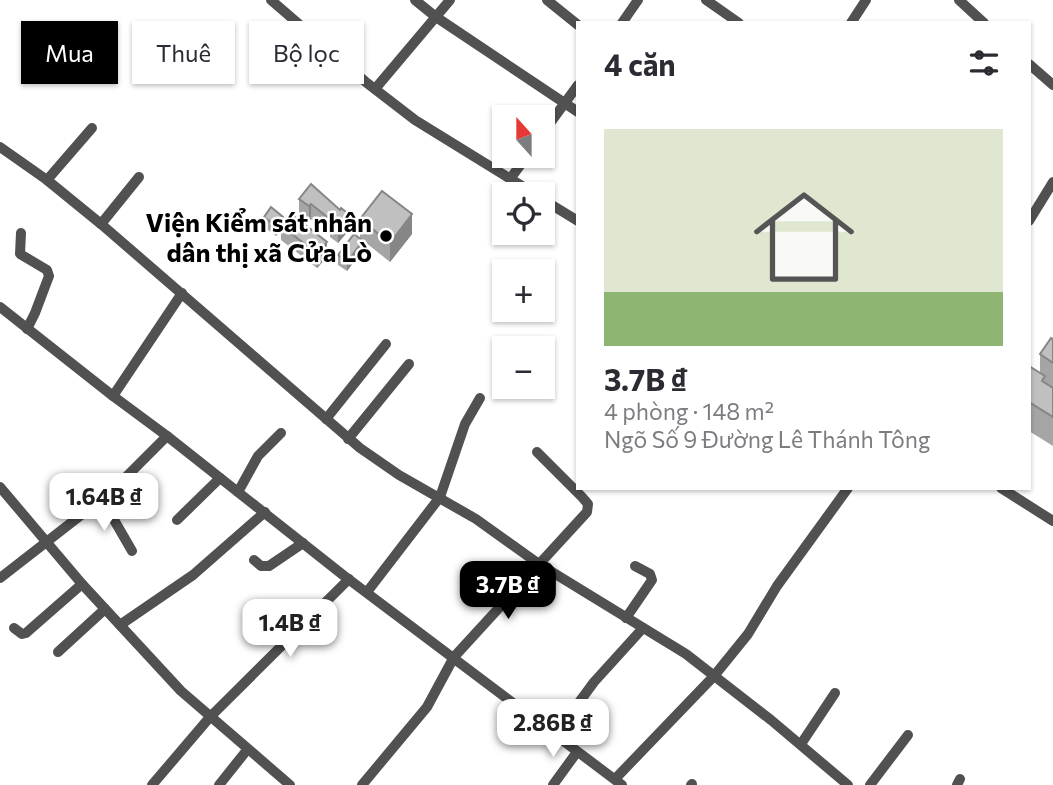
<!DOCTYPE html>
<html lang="vi">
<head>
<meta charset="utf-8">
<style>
	body { margin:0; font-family:Commissioner,sans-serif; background:#f7f7f7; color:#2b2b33; height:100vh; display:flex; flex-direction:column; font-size:26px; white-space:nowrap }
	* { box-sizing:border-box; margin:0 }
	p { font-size:23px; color:#7c7c81 }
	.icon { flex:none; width:38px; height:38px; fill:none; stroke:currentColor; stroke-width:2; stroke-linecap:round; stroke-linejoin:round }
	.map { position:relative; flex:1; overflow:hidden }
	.side { position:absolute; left:576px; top:21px; width:455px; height:469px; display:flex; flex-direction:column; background:#fff; border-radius:0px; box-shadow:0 2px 5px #0004 }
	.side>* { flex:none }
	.guide { position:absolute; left:21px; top:21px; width:450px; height:63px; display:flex; gap:14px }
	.needle { width:46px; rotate:339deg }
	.fabs { position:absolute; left:492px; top:105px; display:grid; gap:14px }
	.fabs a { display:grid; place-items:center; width:63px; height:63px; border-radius:0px; background:#fff; box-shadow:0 2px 5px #0004; font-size:35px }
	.price { position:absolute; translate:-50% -60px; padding:0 16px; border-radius:14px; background:#fff; color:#222; font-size:23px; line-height:46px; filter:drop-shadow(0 2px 4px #0008) }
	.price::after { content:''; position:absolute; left:50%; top:42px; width:21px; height:16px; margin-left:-10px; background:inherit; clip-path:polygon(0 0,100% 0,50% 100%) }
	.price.selected { background:#000; color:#fff }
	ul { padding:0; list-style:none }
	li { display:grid; align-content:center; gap:14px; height:371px; padding:0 28px }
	li span { display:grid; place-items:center; height:217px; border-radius:0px; color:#555 }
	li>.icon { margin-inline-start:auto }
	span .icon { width:126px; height:126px; fill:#fffc; stroke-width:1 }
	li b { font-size:30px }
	h2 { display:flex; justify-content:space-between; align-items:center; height:84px; padding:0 28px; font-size:30px }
	.pill { padding:0 24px; border-radius:0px; background:#fff; box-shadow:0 2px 5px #0004; font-size:24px; line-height:63px }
	.pill.selected { background:#000; color:#fff }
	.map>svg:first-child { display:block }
</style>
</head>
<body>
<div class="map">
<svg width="1053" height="785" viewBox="0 0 1053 785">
	<rect width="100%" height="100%" fill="#fff"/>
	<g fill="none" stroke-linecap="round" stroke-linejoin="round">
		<g stroke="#515151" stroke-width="10">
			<path d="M271 0 367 83 415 120 535 194"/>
			<path d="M415 0 436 17 578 112"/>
			<path d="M547 0 578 25"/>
			<path d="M706 0 739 23"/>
			<path d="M959 0 984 23"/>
			<path d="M622 23 638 0"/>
			<path d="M851 23 866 0"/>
			<path d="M1029 64 1053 85"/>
			<path d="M375 89 450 0"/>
			<path d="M542 134 578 85"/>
			<path d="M0 147 47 180 101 224 360 448 399 475 476 519 539 564 686 654 771 720 848 785"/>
			<path d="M510 179 527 156"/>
			<path d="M47 180 92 128"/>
			<path d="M542 199 578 221"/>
			<path d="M1029 221 1053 182"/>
			<path d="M101 224 139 177"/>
			<path d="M21 233 20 254 47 270 49 276 35 313 27 329"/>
			<path d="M182 293 113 396 167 436 343 575 622 785"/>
			<path d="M0 307 113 396"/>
			<path d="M326 419 386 344"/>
			<path d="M348 439 409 364"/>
			<path d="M0 487 82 584 181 691 290 785"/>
			<path d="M1001 488 1053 521"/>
			<path d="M238 492 258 456 281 433"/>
			<path d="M102 499 132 551"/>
			<path d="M177 520 220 478"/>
			<path d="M254 560 261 566H269L303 543"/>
			<path d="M0 578 112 491 167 436"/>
			<path d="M367 592 440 497 465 424 480 398"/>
			<path d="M626 618 652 580 650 574 635 566"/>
			<path d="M120 625 193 575 265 512"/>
			<path d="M14 628 22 634 26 633 82 584"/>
			<path d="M58 652 105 609"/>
			<path d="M555 735 594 682 643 628"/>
			<path d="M801 744 835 693"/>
			<path d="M615 779 714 676 748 634 777 586 848 488"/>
			<path d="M152 785 210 717 349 579"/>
			<path d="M219 785 247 750"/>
			<path d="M362 785 427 707 454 657 587 512 588 504 582 497 537 452"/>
			<path d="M553 785 577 752"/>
			<path d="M691 785 692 784"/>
			<path d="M870 785 908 735"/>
			<path d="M957 785 960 779"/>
		</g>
	</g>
	<g fill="#a5a5a5">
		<path d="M311 184 350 229 338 243 330 237V234L311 219 309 221 299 213V199Z"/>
		<path d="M264 217 283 222 327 257 317 268 281 240V230L276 236 264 227Z"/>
		<path d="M360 219 412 234 390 262 360 238Z"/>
		<path d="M363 250 347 271 338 265V255Z"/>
		<path d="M1053 339V446L1029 431V366L1040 373V354Z"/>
	</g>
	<g fill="#868686">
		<path d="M311 204V219L309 221V206Z"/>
		<path d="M412 214V234L390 262V243Z"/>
		<path d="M350 215V229L338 243V229Z"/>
		<path d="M283 217V227L281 225V230L276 236V226Z"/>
		<path d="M363 241V250L347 271V262Z"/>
		<path d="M327 242V257L317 268V254Z"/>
	</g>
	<g fill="#c0c0c0" stroke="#868686" stroke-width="2">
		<path d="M311 184 340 210 341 208 350 215 338 229 330 222 331 220 311 204 309 206 299 199Z"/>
		<path d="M382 191 412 214 390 243 360 219Z"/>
		<path d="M271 207 283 217 276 226 264 217Z"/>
		<path d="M290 213 327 242 317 254 281 225Z"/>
		<path d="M354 234 363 241 347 262 338 255Z"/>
		<path d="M1051 338 1053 339V363L1040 354Z"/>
		<path d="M1029 366 1045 376 1042 381 1053 388V417L1029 402Z"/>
	</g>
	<circle fill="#000" stroke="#fff" stroke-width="2.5" cx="386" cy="236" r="7"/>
	<g text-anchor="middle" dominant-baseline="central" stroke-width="5" stroke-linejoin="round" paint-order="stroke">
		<g font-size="26" font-weight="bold" fill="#000" stroke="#fff" text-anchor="end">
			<text x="372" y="221">Viện Kiểm sát nhân<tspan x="372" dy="30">dân thị xã Cửa Lò</tspan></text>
		</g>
	</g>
</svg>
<div class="fabs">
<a><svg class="needle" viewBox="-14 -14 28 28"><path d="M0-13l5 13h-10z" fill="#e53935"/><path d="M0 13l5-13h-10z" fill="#7c7c81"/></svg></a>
<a><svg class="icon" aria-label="locate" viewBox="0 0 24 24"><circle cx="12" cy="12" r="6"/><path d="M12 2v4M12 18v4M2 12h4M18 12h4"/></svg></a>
<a>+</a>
<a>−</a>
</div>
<b class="price" style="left:104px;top:533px">1.64B ₫</b>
<b class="price selected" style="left:508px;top:621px">3.7B ₫</b>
<b class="price" style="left:290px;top:659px">1.4B ₫</b>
<b class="price" style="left:553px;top:759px">2.86B ₫</b>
<div class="guide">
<a class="pill selected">Mua</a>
<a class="pill">Thuê</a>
<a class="pill">Bộ lọc</a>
</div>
<section class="side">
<h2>4 căn<svg class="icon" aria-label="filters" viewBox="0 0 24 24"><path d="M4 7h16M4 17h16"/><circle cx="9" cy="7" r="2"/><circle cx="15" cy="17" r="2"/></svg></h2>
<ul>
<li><span style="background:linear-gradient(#dfe7d0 75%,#8fb573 0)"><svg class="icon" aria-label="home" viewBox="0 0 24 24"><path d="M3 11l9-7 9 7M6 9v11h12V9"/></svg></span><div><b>3.7B ₫</b><p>4 phòng · 148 m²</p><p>Ngõ Số 9 Đường Lê Thánh Tông</p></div></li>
</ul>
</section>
</div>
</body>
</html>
